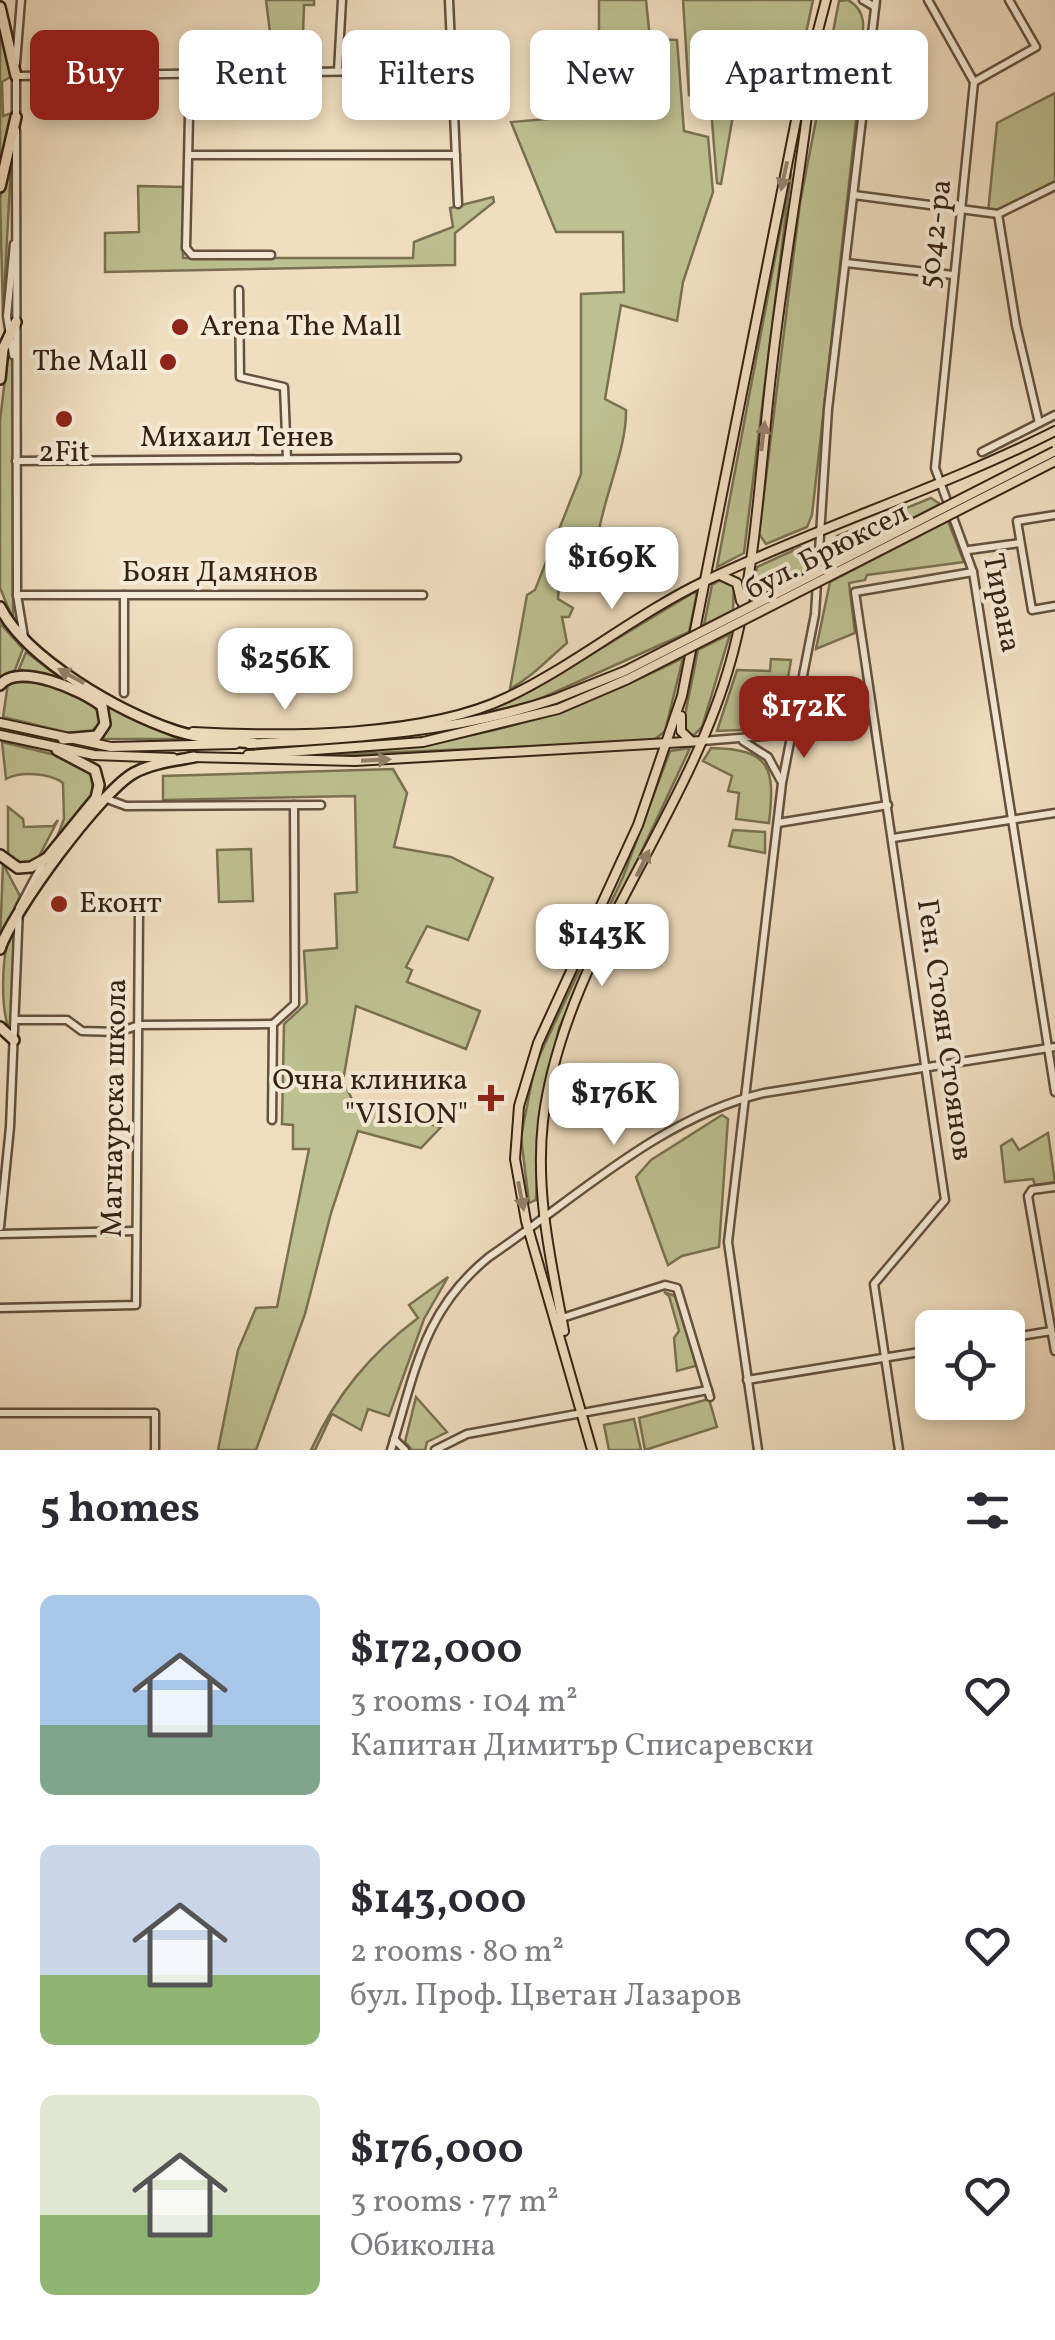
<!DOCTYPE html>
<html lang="en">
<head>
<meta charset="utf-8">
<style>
	body { margin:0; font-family:Vollkorn,serif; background:#f7f7f7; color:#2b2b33; height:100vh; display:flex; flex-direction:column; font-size:38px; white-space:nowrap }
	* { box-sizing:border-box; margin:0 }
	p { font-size:32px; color:#7c7c81 }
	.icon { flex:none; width:55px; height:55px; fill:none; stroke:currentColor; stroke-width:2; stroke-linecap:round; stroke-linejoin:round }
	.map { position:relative; height:1450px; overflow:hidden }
	.details { display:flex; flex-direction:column; background:#fff; flex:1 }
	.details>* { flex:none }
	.guide { position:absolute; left:30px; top:30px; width:995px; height:90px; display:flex; gap:20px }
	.fabs { position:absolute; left:915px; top:1310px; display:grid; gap:20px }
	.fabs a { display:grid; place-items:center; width:110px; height:110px; border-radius:15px; background:#fff; box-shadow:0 5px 15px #0003; font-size:50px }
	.price { position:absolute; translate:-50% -85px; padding:0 22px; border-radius:20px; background:#fff; color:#222; font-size:32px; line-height:65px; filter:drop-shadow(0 2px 5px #0008) }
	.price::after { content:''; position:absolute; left:50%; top:60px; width:30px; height:22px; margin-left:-15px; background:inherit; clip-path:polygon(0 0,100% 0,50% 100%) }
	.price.on { background:#8f2418; color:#fff }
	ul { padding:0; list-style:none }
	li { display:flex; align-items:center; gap:30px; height:250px; padding:0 40px }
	li span { display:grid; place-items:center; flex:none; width:280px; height:200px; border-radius:15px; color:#555 }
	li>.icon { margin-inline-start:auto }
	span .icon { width:120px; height:120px; fill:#fffc; stroke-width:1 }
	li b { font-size:42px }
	h2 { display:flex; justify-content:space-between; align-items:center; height:120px; padding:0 40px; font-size:42px }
	.chip { padding:0 35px; border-radius:15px; background:#fff; box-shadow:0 5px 15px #0003; font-size:35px; line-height:90px }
	.chip.on { background:#8f2418; color:#fff }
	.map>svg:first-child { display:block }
</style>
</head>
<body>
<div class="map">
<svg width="1055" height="1450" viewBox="0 0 1055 1450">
	<rect width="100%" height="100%" fill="#f0dec0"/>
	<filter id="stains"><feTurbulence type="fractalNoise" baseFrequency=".002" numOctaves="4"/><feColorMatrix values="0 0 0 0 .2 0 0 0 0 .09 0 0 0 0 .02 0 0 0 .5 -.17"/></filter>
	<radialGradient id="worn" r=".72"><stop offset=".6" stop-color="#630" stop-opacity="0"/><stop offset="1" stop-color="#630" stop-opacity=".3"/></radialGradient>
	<g fill="#bdc090" stroke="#7a7152" stroke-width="2.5">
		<path d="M266 0H314V5H304L303 35H296L295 65H274Z"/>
		<path d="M599 0H646L650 39 677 40 684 131 708 137 713 192 683 282 677 321 621 305 605 399 626 410C627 450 601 502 596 547L576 539 560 568 558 599 573 608 569 617H562L567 643C547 660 533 676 510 689L527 595 535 590 581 474V294L624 292 623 232H556L511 122 583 116 574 64 599 63Z"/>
		<path d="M683 0H813L792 100 784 113 734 110 721 184 717 183 710 96 689 95Z"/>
		<path d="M848 0C880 18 850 55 860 85L812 515 807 527 766 544 759 534 800 203 839 1Z"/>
		<path d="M0 17 12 76 2 82 3 116 12 113 0 175Z"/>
		<path d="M411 76H429L430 116 412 114Z"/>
		<path d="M1055 93V186L998 214 988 212 997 123Z"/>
		<path d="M12 146 3 314 0 199Z"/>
		<path d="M791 173 744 553 717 567Z"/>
		<path d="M138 186 183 187V258H413L414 242 453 227 450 208 493 197 494 202 455 233V265L105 272V233L139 232Z"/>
		<path d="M9 345 13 366V619L0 588V421Z"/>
		<path d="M931 498 940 504 831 560 837 536Z"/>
		<path d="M948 521 964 562 867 575 865 580 849 583 855 633 816 649 830 582Z"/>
		<path d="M801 547 809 551V571L750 601 757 567Z"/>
		<path d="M722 579 734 583 733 610 704 625 712 585Z"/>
		<path d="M693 593H697L689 632 535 701 448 723 530 691Z"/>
		<path d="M0 623 23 649 15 670 0 679Z"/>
		<path d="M730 634 702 727 694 735H687L683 725 698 650Z"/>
		<path d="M26 652 51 671 179 739H102L110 720 103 703 19 669Z"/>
		<path d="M683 658 665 731 653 741 285 757C439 750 544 728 683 658Z"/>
		<path d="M771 659 791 660 781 720 767 729 717 731 737 670 770 671Z"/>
		<path d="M29 677 94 704 102 721 86 737 3 717 8 683Z"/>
		<path d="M2 742 76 760 91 770 93 795 56 840 64 819 63 783C50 773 20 771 6 779Z"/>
		<path d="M690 748 559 1028 539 1119 536 1200 529 1203 521 1137 535 1065 623 877 670 751Z"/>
		<path d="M711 748C772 749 775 769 769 823L736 819 739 793 728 791 732 776 703 761Z"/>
		<path d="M393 769 407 793 394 847 451 857 493 878 468 940 427 926 406 967 412 970 407 982 480 1011 466 1049 356 1006 343 1081 354 1103 441 1127 421 1148 358 1131 331 1213 305 1314 256 1450H218L238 1350 256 1308 277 1307 309 1149H293V1125L282 1124 284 1024 307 1003 304 951 337 948 335 894 357 892 355 796 163 800V776Z"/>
		<path d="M8 807 23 819 24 827 53 826 58 820 36 862 21 865 8 858Z"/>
		<path d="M733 830 765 832V853L729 846Z"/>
		<path d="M251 849 253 901 219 902 217 850Z"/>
		<path d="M3 864 20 896 0 941Z"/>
		<path d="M14 925 11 1034C0 1012 0 951 14 925Z"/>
		<path d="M722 1115 728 1119 719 1247 682 1256 668 1265 636 1177 651 1160Z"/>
		<path d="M1048 1133 1055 1182 1035 1185 1033 1179 1005 1182 1001 1146 1012 1139 1019 1150Z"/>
		<path d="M448 1277 424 1319 389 1416 368 1409 361 1430 332 1414 315 1450H311C336 1395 370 1354 418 1318L409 1305Z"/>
		<path d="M664 1292 675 1296 699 1365 677 1371 674 1338 679 1331 669 1296Z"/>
		<path d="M416 1397 447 1432 427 1442 425 1450H412L405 1442Z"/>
		<path d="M709 1399 717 1427 645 1450 639 1418Z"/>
		<path d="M634 1419 641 1450H609L604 1425Z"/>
	</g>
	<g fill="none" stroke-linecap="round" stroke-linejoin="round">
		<g stroke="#64513f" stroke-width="11">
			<g id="minor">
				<path d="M449 0 458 204"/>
				<path d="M863 0 875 7"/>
				<path d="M928 0 974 82 935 468 973 572 1055 1092"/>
				<path d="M16 63 21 0"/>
				<path d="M338 71 342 0"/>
				<path d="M190 72 186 248 192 255H271"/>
				<path d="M16 75V118"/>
				<path d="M16 76 450 70"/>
				<path d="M974 82 1036 47 1009 0"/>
				<path d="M16 130 17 595 24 637"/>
				<path d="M189 155H456"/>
				<path d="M854 195 998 214 1055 186"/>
				<path d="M998 214 1016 325 1039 423"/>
				<path d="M846 263 953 275"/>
				<path d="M239 290 240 377 284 387 287 459"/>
				<path d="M13 355 7 316 14 244"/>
				<path d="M982 452 1055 415"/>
				<path d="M16 461 457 458"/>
				<path d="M1055 515 1017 521 1032 610 1055 606"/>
				<path d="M969 550 1020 543"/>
				<path d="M17 595H423"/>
				<path d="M124 693V595"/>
				<path d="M702 741 788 734"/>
				<path d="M743 741 768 757 781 781"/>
				<path d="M107 799 126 806 321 805"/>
				<path d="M778 823 888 805"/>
				<path d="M893 838 1055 813"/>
				<path d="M15 1020H67L82 1031 119 1032 139 1025 273 1024"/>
				<path d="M272 1120 273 1024 295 1004 294 805"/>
				<path d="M1055 1187 1032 1190 1028 1196 1055 1351"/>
				<path d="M0 1227 10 1127 19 908 43 863"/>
				<path d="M0 1234 135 1231"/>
				<path d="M0 1308 136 1305 139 912"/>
				<path d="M562 1318 665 1285 677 1288 710 1397"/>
				<path d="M1008 1338 1051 1331"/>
				<path d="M747 1380 932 1350"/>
				<path d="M0 1413H155V1450"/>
				<path d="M394 1439 405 1450"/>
				<path d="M391 1450C415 1373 423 1310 489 1257 576 1198 661 1117 764 1093L1055 1047"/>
				<path d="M435 1450 467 1434 708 1390"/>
				<path d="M758 1450 728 1242 782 783 815 614 828 409 876 0"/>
				<path d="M899 1450 874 1284 945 1200 855 592 973 572"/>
			</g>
		</g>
		<g stroke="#362214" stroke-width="12">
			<g id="major">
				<path d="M722 576 737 583 741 601"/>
				<path d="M681 716V731L691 741"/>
				<path d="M0 723 111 747 235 744"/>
				<path d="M193 732C285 737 426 737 508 697 577 664 636 614 705 581 820 526 942 488 1055 431"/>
				<path d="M0 735 94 755 173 758"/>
				<path d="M249 744C354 738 454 733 555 699"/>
				<path d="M248 755 423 742 558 709"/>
				<path d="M192 757 355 761 702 741"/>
				<path d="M564 1331C551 1261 535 1193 543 1121 564 954 687 820 731 660 757 566 760 464 772 367 783 267 802 167 813 67"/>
				<path d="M592 1450 526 1221 515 1159 519 1106 538 1043 638 825 682 696 800 100 826 0"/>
			</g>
		</g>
		<g stroke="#362214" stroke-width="14">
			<g id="highway">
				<path d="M0 7 16 76"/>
				<path d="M0 187 16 117"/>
				<path d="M0 379 3 349 16 322"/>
				<path d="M0 607C27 660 120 712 176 731 202 739 228 741 254 743"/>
				<path d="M0 685C19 662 82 690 102 706L105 724 97 736 63 739"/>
				<path d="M0 855 18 868 31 867 47 858 96 798 99 785 95 770 57 750"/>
				<path d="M0 949C12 912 101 791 134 773 152 763 174 761 194 757"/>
				<path d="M0 1027 14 1040"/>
			</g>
		</g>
		<use href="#minor" stroke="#f5ead6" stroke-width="6"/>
		<use href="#major" stroke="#f0dec0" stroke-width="8"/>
		<use href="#highway" stroke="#f0dec0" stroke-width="9"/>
		<g stroke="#362214" stroke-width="12" stroke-linecap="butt">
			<g id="major-bridge">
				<path d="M555 699 625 671 1055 451"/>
				<path d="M558 709 628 679 1055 461"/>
			</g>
		</g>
		<use href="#major-bridge" stroke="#f0dec0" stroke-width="8"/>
	</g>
	<defs><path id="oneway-solid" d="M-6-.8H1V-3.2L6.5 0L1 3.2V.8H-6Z" transform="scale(2.5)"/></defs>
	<g fill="#93806a">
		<use href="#oneway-solid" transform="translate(784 176) rotate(102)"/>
		<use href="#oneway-solid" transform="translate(763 436) rotate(-83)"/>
		<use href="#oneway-solid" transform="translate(71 676) rotate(-151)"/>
		<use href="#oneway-solid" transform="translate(376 760) rotate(-3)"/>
		<use href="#oneway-solid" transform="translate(643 863) rotate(-64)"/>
		<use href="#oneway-solid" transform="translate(521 1196) rotate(79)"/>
	</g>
	<g fill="#8f2418" stroke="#f5ead6" stroke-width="4">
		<circle cx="180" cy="327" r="10"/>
		<circle cx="168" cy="362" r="10"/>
		<circle cx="64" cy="419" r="10"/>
		<circle cx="59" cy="904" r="10"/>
		<path d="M486 1083h10v10h10v10h-10v10h-10v-10h-10v-10h10z"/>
	</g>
	<g text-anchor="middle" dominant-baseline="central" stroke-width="8" stroke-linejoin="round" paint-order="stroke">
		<g font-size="30" fill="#362214" stroke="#f5ead6">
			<text transform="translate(936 234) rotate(-83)">5042-ра</text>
			<text x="237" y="438">Михаил Тенев</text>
			<text transform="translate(827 552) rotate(-27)">бул. Брюксел</text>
			<text x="220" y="573">Боян Дамянов</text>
			<text transform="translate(1001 603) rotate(79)">Тирана</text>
			<text transform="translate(944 1030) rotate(82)">Ген. Стоян Стоянов</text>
			<text transform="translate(115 1108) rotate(-89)">Магнаурска школа</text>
		</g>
		<g font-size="30" fill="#362214" stroke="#f5ead6" text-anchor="start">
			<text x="200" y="327">Arena The Mall</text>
			<text x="148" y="362" text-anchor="end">The Mall</text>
			<text x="64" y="453" text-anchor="middle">2Fit</text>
			<text x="79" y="904">Еконт</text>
			<text x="468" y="1081" text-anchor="end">Очна клиника<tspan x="468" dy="34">"VISION"</tspan></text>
		</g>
	</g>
	<rect width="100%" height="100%" filter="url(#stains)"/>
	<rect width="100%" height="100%" fill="url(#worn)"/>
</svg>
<div class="fabs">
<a><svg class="icon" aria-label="locate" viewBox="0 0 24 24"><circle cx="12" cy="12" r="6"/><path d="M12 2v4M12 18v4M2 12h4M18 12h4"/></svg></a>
</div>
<b class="price" style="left:612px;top:612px">$169K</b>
<b class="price" style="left:285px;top:713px">$256K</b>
<b class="price on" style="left:804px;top:761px">$172K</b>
<b class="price" style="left:602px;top:989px">$143K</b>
<b class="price" style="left:614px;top:1148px">$176K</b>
<div class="guide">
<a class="chip on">Buy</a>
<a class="chip">Rent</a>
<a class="chip">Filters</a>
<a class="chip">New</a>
<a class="chip">Apartment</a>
</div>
</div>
<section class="details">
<h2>5 homes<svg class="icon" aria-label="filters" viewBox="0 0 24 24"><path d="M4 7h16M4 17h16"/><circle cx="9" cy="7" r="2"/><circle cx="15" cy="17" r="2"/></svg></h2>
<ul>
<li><span style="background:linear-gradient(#a9c7e8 65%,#7fa58c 0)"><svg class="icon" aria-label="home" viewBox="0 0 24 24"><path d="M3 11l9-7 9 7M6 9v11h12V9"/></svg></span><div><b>$172,000</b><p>3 rooms · 104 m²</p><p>Капитан Димитър Списаревски</p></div><svg class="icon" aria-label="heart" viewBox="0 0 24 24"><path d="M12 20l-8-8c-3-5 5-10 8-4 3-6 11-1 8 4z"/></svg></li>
<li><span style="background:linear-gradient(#c9d6e8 65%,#8fb573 0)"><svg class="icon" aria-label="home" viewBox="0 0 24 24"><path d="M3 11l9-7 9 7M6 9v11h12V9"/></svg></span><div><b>$143,000</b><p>2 rooms · 80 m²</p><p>бул. Проф. Цветан Лазаров</p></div><svg class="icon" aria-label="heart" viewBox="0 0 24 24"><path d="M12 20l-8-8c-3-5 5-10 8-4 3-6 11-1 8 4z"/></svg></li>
<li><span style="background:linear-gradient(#dfe7d0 60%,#8fb573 0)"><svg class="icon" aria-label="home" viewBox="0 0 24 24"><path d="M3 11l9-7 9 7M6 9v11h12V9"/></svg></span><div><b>$176,000</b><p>3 rooms · 77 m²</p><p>Обиколна</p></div><svg class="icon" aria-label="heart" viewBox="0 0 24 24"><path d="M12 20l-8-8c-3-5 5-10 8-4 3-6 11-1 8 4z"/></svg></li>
</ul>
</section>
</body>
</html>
